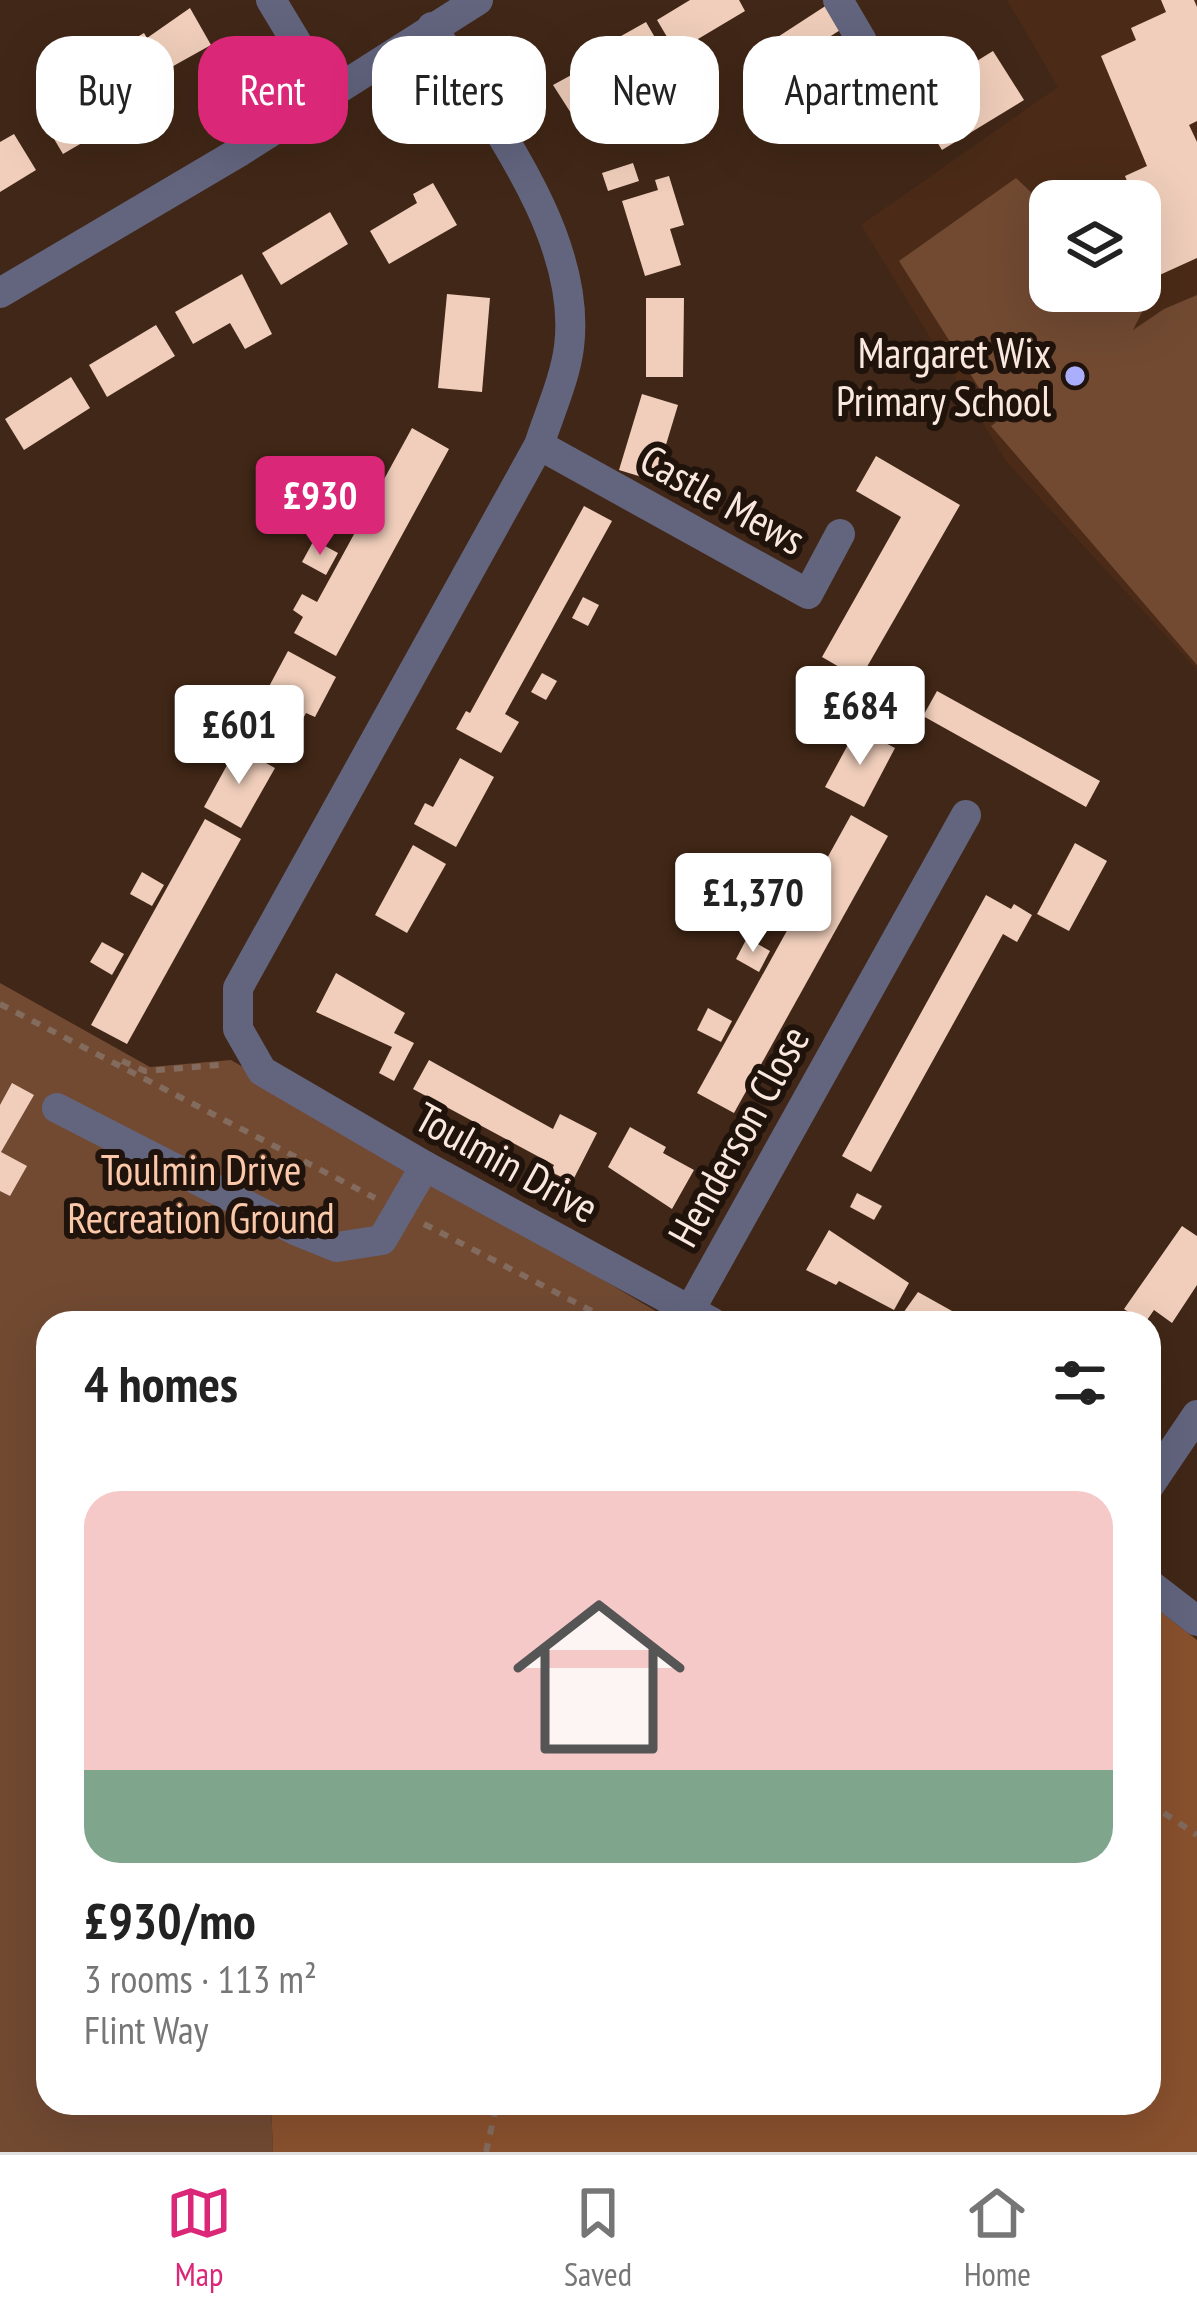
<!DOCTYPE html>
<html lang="en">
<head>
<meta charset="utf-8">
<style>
	body { margin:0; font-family:"PT Sans Narrow",sans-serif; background:#f6f6f6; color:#222; height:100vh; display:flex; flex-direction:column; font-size:45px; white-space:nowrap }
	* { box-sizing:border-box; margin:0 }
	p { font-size:39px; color:#767676 }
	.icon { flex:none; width:66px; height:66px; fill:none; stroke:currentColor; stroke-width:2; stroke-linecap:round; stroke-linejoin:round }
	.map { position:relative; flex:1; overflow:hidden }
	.sheet { position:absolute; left:36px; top:1311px; width:1125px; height:804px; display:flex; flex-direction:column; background:#fff; border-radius:36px; box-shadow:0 12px 48px #0002 }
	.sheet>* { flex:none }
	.top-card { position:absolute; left:36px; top:36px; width:1125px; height:108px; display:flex; gap:24px }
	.fabs { position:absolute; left:1029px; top:180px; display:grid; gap:24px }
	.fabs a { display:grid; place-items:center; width:132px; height:132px; border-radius:24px; background:#fff; box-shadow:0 12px 48px #0002; font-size:60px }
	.price { position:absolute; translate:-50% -102px; padding:0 27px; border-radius:12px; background:#fff; color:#222; font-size:39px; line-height:78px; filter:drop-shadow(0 3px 6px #0008) }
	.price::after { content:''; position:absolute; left:50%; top:72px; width:36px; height:27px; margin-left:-18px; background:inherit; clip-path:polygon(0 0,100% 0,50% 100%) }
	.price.on { background:#db2777; color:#fff }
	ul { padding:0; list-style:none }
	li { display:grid; align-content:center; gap:24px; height:636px; padding:0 48px }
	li+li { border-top:3px solid #e0e0e0 }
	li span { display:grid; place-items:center; height:372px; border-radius:36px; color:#555 }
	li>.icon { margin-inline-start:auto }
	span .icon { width:216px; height:216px; fill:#fffc; stroke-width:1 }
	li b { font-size:51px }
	h2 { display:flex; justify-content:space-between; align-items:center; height:144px; padding:0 48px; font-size:51px }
	.pill { padding:0 42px; border-radius:36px; background:#fff; box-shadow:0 12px 48px #0002; font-size:42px; line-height:108px }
	.pill.on { background:#db2777; color:#fff }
	.tab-bar { display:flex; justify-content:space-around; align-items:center; height:168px; border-top:3px solid #e0e0e0; background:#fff; font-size:33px; color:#767676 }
	.tab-bar a { display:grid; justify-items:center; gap:6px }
	.tab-bar .on { color:#db2777 }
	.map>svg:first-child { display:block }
</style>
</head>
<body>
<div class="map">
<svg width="1197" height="2152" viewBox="0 0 1197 2152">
	<rect width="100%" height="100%" fill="#412717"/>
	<path fill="#4b2b17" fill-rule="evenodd" d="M1007 0H1197V670L1006 461 861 225 1058 87ZM1050 201H1140V291H1050Z"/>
	<g fill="#724a32">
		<path d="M1016 178 1050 210V291H1097L1101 297 1144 308 1133 330 1164 309 1197 295V665L991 426 1027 400 998 418 899 261Z"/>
		<path d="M0 983 150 1067 231 1060 676 1323H48V2103H271L273 2152H0Z"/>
	</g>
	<path fill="#89512e" d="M1149 1603 1197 1640V2152H273L271 2103H1149Z"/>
	<g fill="#f0cebb">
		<path d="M690 0H739L745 11 698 39 708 56 686 69 657 20Z"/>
		<path d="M1161 0H1194L1197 7V121L1189 125 1197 142V258L1153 278 1147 266 1140 269V201H1135L1125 176 1147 166 1101 56 1136 40 1131 28 1166 12Z"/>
		<path d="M830 3 845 27 785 65 770 42Z"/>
		<path d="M190 8 211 45 150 79 154 86 130 100 105 56 144 33 147 38Z"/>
		<path d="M646 22 668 60 576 121 553 85 619 49 614 40Z"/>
		<path d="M876 49 891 73 810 123 795 100Z"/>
		<path d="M993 51 1024 100 942 150 912 101Z"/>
		<path d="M92 74 97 83 101 81 123 119 63 154 41 117 71 100 65 90Z"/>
		<path d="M14 134 36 170 0 192V142Z"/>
		<path d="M633 163 639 181 608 191 602 173Z"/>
		<path d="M669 176 684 225 670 229 681 265 645 276 622 201 658 190 655 180Z"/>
		<path d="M433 183 457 225 389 264 370 231 417 203 413 194Z"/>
		<path d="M330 212 348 244 281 285 262 253Z"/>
		<path d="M242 274 272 334 245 349 230 323 193 344 175 312Z"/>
		<path d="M447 294 490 298 482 392 438 388Z"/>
		<path d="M646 298H684L683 377H646Z"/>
		<path d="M156 325 175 356 107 397 89 365Z"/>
		<path d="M71 377 90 408 24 450 5 419Z"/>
		<path d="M642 394 678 405 655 481 619 470Z"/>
		<path d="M412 428 449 449 336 656 294 633 303 617 293 610 302 594 317 602Z"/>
		<path d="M876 456 960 505 860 679 822 657 901 517 856 491Z"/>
		<path d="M353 470 375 482 363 503 341 491Z"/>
		<path d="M584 506 612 521 505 714 519 722 501 753 456 729 466 711 470 713Z"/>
		<path d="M314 540 338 553 326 575 302 562Z"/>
		<path d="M583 597 599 605 588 626 572 618Z"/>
		<path d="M288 651 336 677 315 717 306 713 290 743 250 722Z"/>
		<path d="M542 673 557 681 546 700 531 692Z"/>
		<path d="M937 691 1100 781 1086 807 923 716Z"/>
		<path d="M857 728 895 748 864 807 825 787Z"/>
		<path d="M237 747 275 768 241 828 204 807Z"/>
		<path d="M460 758 494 777 456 847 414 824 425 803 433 807Z"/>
		<path d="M851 815 888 836 734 1113 697 1093Z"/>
		<path d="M205 819 241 839 127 1044 91 1025Z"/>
		<path d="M1075 843 1107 861 1069 931 1037 914Z"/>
		<path d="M413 845 446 864 407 933 375 915Z"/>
		<path d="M787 868 810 881 799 902 775 889Z"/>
		<path d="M142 872 164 885 152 906 130 894Z"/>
		<path d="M986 895 1011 909 1014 904 1032 915 1017 942 1003 934 871 1172 842 1156Z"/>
		<path d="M747 938 770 951 759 972 736 959Z"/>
		<path d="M102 942 124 954 112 975 90 962Z"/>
		<path d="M336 973 405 1013 394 1033 414 1043 394 1081 379 1073 392 1047 316 1012Z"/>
		<path d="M708 1008 732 1021 721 1042 697 1030Z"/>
		<path d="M429 1060 553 1129 560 1114 597 1133 572 1182 551 1172 554 1165 413 1089Z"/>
		<path d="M12 1083 34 1095 1 1152 27 1166 10 1196 0 1191V1105Z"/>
		<path d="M630 1127 666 1147 663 1153 694 1170 672 1209 608 1167Z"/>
		<path d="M857 1193 882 1206 874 1220 850 1207Z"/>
		<path d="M1182 1226 1197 1236V1285L1172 1323 1154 1310 1145 1323 1124 1309Z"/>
		<path d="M829 1230 909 1283 894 1310 839 1281 836 1285 806 1270Z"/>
		<path d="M918 1292 961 1316 957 1323H896Z"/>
	</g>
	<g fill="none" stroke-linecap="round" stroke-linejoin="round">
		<g stroke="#836b5e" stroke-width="6" stroke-dasharray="9 9" stroke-linecap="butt">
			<path d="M0 1004 375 1198"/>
			<path d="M122 1061 145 1071 220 1065"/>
			<path d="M424 1224 615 1323"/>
			<path d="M1149 1803 1197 1835"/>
			<path d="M486 2152 497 2103"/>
		</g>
		<g stroke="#63657f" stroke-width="30">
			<path d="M271 0 327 93"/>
			<path d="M432 27C488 117 583 236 569 347 565 379 549 414 539 445L238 988V1029L262 1071 425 1166 713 1323"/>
			<path d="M791 84 862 41 838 0"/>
			<path d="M0 293 239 152 478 0"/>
			<path d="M539 445 808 594 840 534"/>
			<path d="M57 1108 295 1230 337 1247 382 1240 425 1166"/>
			<path d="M690 1310 966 815"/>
			<path d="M1149 1486 1197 1415"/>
			<path d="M1149 1584 1197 1621"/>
		</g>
	</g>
	<circle fill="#abaffb" stroke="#1f130c" stroke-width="4.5" cx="1075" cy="376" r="12"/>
	<g text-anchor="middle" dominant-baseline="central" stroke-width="12" stroke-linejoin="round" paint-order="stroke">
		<g font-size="42" fill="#fae8de" stroke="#1f130c" text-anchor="end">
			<text x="1051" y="352">Margaret Wix<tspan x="1051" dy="48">Primary School</tspan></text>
		</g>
		<g font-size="42" fill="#fae8de" stroke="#1f130c">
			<text transform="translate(723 499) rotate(29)">Castle Mews</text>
			<text transform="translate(738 1136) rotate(-61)">Henderson Close</text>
			<text transform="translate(507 1162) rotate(29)">Toulmin Drive</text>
		</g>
		<g font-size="42" fill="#fcc8aa" stroke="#1f130c">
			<text x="201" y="1169">Toulmin Drive<tspan x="201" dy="48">Recreation Ground</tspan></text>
		</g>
	</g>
</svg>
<div class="fabs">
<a><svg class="icon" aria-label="layers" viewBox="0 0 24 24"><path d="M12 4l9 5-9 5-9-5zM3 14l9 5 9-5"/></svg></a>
</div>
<b class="price on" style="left:320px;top:558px">£930</b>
<b class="price" style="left:860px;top:768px">£684</b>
<b class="price" style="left:239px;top:787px">£601</b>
<b class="price" style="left:753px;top:955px">£1,370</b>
<div class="top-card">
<a class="pill">Buy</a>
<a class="pill on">Rent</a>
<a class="pill">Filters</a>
<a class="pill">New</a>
<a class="pill">Apartment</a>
</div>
<section class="sheet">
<h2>4 homes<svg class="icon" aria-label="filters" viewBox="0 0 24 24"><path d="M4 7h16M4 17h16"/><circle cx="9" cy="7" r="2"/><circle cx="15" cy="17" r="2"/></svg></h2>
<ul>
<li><span style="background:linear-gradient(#f6c9c9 75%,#7fa58c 0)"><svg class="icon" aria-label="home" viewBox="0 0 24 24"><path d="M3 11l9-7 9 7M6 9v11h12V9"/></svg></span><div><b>£930/mo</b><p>3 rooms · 113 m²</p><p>Flint Way</p></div></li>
</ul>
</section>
</div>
<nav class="tab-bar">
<a class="on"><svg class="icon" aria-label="map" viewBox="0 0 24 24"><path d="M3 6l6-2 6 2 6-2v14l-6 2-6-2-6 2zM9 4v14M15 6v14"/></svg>Map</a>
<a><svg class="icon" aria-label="saved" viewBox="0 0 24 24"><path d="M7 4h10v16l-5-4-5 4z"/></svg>Saved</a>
<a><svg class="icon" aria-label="home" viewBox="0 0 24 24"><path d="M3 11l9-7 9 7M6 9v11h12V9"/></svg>Home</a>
</nav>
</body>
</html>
